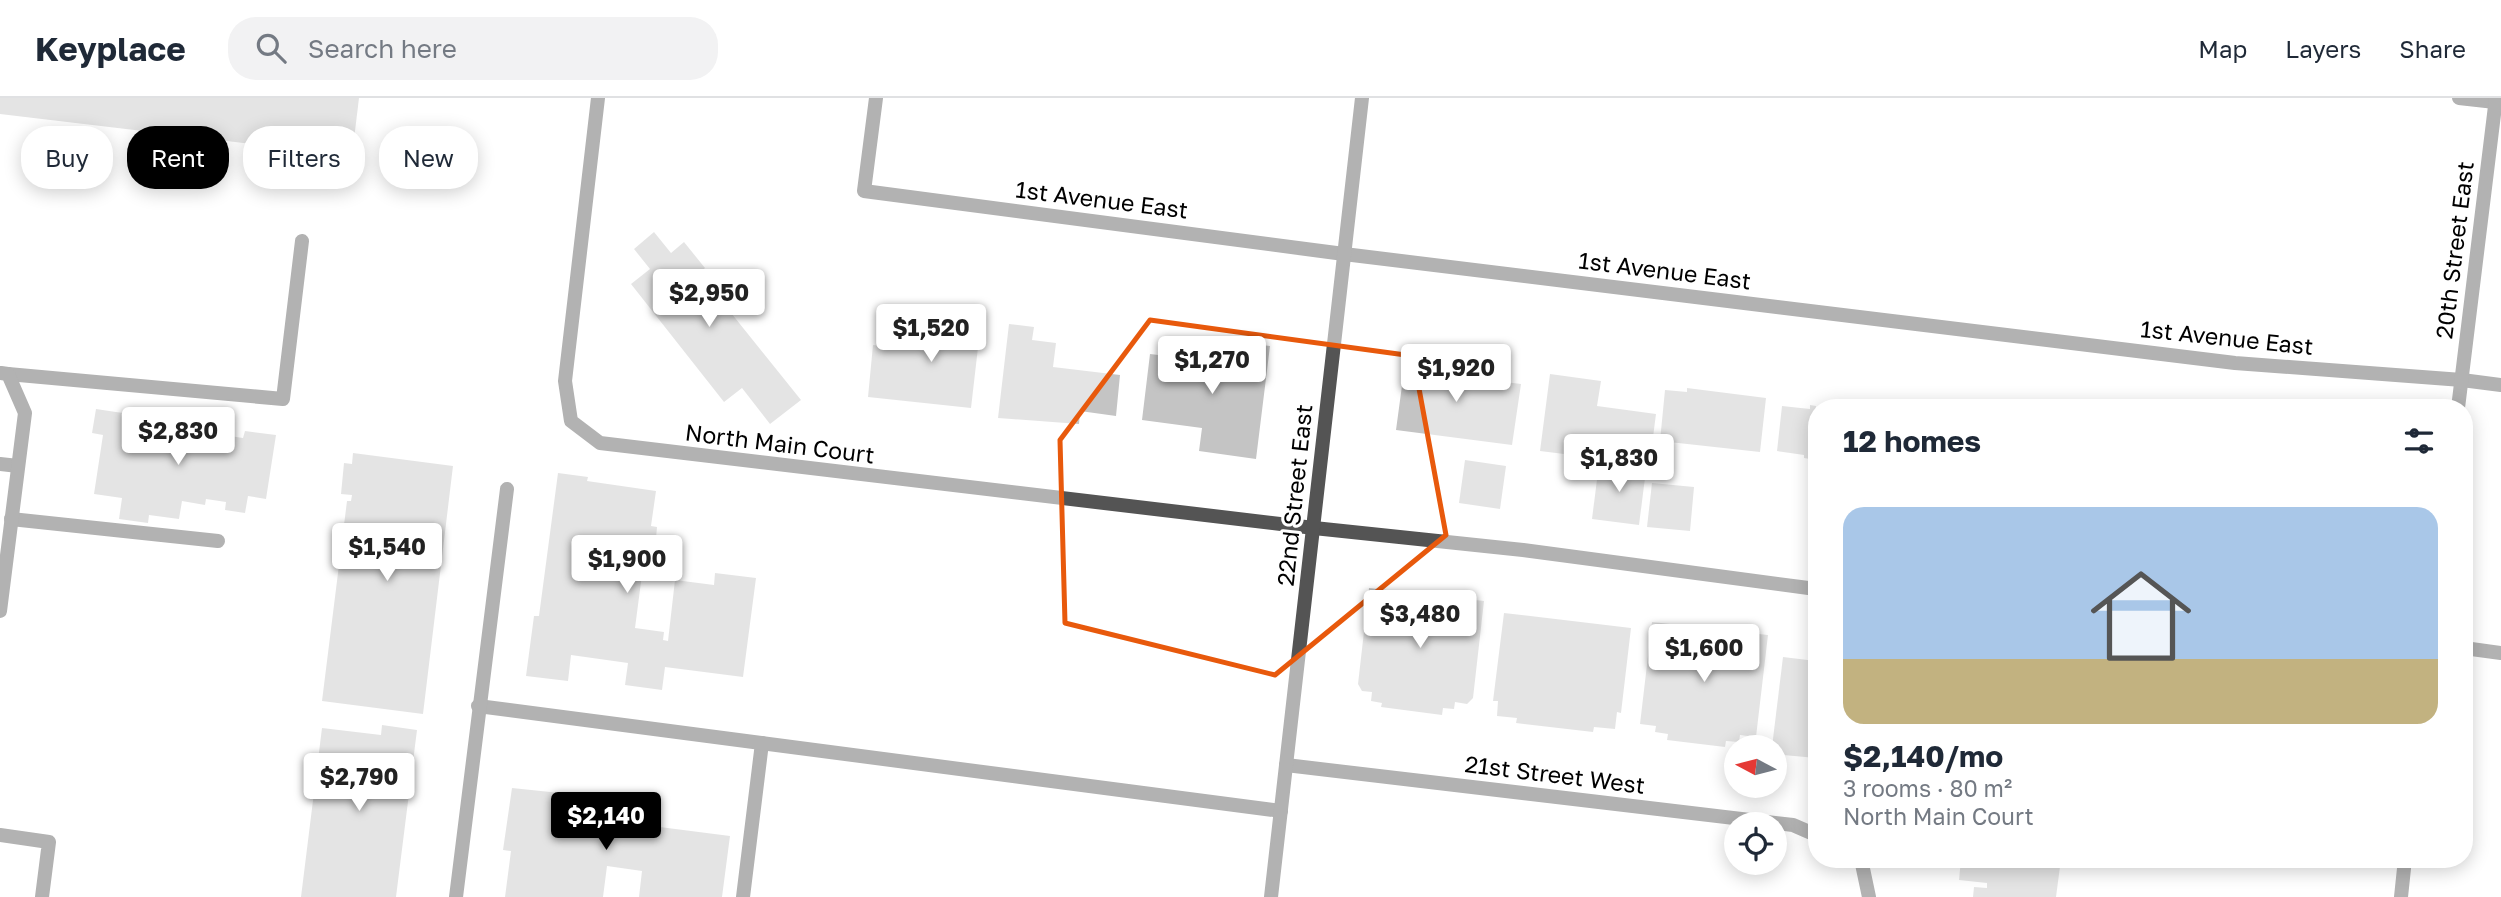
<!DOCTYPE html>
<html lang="en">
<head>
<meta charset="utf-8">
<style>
	body { margin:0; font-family:"Golos Text",sans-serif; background:#f2f2f3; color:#1f2937; height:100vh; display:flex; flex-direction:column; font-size:26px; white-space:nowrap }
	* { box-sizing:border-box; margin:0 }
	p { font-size:23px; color:#747a83 }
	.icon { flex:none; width:38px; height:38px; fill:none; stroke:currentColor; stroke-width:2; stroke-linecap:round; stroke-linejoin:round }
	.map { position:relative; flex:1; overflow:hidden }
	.details { position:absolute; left:1808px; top:301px; width:665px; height:469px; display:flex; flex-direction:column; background:#fff; border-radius:28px; box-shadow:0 4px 18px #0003 }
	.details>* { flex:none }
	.banner { position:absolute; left:21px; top:28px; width:665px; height:63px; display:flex; gap:14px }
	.needle { width:46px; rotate:277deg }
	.tools { position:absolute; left:1724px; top:637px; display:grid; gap:14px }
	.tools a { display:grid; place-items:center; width:63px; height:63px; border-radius:50%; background:#fff; box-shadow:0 4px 18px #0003; font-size:35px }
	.price { position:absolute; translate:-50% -60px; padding:0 16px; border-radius:7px; background:#fff; color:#222; font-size:23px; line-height:46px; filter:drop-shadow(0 2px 4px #0008) }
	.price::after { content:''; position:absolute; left:50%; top:42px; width:21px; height:16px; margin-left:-10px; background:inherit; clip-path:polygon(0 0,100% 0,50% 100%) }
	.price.current { background:#000; color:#fff }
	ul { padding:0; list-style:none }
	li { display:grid; align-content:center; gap:14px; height:371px; padding:0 35px }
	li+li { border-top:2px solid #e0e1e3 }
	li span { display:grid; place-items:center; height:217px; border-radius:21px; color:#555 }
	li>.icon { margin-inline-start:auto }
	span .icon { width:126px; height:126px; fill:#fffc; stroke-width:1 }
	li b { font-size:30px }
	h2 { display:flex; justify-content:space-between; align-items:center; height:84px; padding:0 35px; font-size:30px }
	.tag { padding:0 24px; border-radius:28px; background:#fff; box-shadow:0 4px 18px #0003; font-size:24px; line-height:63px }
	.tag.current { background:#000; color:#fff }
	header { display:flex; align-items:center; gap:42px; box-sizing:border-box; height:98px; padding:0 35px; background:#fff; border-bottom:2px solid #e0e1e3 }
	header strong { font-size:33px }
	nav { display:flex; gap:38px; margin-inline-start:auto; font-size:24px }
	.search { width:490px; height:63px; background:#f2f2f3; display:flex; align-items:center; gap:18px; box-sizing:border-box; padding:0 24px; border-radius:28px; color:#747a83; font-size:26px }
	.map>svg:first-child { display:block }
</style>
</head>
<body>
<header>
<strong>Keyplace</strong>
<div class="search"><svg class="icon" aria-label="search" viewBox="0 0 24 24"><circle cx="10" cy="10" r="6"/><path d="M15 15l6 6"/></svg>Search here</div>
<nav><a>Map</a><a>Layers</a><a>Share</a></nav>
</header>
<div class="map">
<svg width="2501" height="799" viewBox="0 0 2501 799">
	<rect width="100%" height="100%" fill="#fff"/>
	<g fill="#c4c4c4">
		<path d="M0 0H359L352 58 0 16Z"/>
		<path d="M654 134 671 155 684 144 705 170 699 175 801 302 770 326 742 290 724 304 631 186 650 171 634 151Z"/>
		<path d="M933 210 982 215 971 310 868 299 873 247 928 253Z"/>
		<path d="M1009 226 1034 229 1032 242 1056 245 1053 269 1120 277 1116 318 1080 313 1079 326 998 320Z"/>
		<path d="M1212 241 1270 248 1256 361 1199 353 1202 330 1142 322 1150 256 1209 263Z"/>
		<path d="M1406 258 1443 263 1442 276 1521 286 1512 347 1396 332Z"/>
		<path d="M1550 276 1601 283 1597 308 1656 316 1650 362 1589 354 1588 359 1540 353Z"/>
		<path d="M1687 290 1766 300 1760 354 1660 343 1665 292 1687 294Z"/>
		<path d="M1810 307 1816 308V362L1804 360V357L1777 353 1782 308 1810 311Z"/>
		<path d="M96 311 136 317 135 324 243 340 245 333 276 337 266 401 248 398 245 415 225 412 226 404 206 401 205 407 182 403 179 421 149 417 148 425 119 421 122 400 94 396 103 337 92 335Z"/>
		<path d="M353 355 453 368 423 616 322 603 347 403H351L352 397 341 396 344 365 352 366Z"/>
		<path d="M1465 362 1506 368 1500 411 1459 405Z"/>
		<path d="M1599 366 1646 372 1639 427 1592 421Z"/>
		<path d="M558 375 588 379 587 383 656 393 651 428 657 429 656 440 647 438 635 530 664 534 663 542 668 543 675 482 714 487 715 475 756 480 743 579 665 569 662 592 625 587 628 565 571 557 568 583 526 578 534 518H539Z"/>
		<path d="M1652 385 1694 389 1690 433 1647 429Z"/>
		<path d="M1369 490 1484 503 1473 600 1467 606 1455 604 1454 611 1443 610 1442 617 1381 609 1382 605 1371 603 1372 594 1362 593 1358 586Z"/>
		<path d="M1504 515 1631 530 1621 615 1617 614 1615 631 1594 629 1593 634 1516 625 1517 620 1497 618 1498 603H1493Z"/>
		<path d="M1652 524 1768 537 1756 639 1740 637 1739 644 1726 643 1725 649 1667 642 1668 636 1655 634 1656 628 1640 626Z"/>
		<path d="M1783 559 1816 563V660L1774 656 1772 649Z"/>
		<path d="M382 627 417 632 396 799H301L322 630 381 637Z"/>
		<path d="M512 690 560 695 557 716 607 722 610 703 655 708 652 728 730 738 722 799H639L642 773 607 768 603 799H505L511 753 503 752Z"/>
		<path d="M1961 761H2061L2056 799H1973L1974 789 1987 790V785L1959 782Z"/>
	</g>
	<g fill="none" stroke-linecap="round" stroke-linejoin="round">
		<g stroke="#545454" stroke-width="14">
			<path d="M2459 0 2495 4"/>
			<path d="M8 276 283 301 302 143"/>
			<path d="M2462 282 2501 287"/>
			<path d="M0 366 18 368"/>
			<path d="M11 421 218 443"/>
			<path d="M1314 430 1523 452 1816 491"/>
			<path d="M0 513 25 315 8 276 1 275"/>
			<path d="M1286 667 1793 727 1816 737"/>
			<path d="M0 737 49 744 42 799"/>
			<path d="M1856 761 1862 766 1869 799"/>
			<path d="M743 799 762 645"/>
		</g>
		<g stroke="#545454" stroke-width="14">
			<path d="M598 0 565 283 571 323 600 345 1314 430"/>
			<path d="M876 0 864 93 1344 156 2235 265 2462 282"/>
			<path d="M2458 310 2496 0"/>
			<path d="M2464 550 2501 555"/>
			<path d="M478 608 1281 713"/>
			<path d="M456 799 507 391"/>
			<path d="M1271 799 1362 0"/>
			<path d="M2401 799 2405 761"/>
		</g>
	</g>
	<path d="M0 0H2501V799H0ZM1150 222 1413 258 1446 437 1275 577 1065 525 1060 342Z" fill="#fff" fill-opacity=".55" fill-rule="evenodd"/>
	<path fill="none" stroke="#e8590c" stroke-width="5" stroke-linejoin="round" d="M1150 222 1413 258 1446 437 1275 577 1065 525 1060 342Z"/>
	<g text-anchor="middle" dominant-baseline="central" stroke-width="6" stroke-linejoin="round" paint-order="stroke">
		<g font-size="23" fill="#000" stroke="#fff">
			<text transform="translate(1102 101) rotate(7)">1st Avenue East</text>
			<text transform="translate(2454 152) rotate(-83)">20th Street East</text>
			<text transform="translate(1665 172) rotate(7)">1st Avenue East</text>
			<text transform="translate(2227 239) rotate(6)">1st Avenue East</text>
			<text transform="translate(780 345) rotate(7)">North Main Court</text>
			<text transform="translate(1294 397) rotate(-84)">22nd Street East</text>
			<text transform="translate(1555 676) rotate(7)">21st Street West</text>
		</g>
	</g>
</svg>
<div class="tools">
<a><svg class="needle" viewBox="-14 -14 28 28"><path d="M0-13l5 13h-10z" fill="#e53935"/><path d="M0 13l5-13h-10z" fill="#747a83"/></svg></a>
<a><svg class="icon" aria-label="locate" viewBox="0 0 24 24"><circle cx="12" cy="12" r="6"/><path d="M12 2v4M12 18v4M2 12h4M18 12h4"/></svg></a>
</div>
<b class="price" style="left:709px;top:231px">$2,950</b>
<b class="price" style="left:931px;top:266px">$1,520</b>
<b class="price" style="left:1212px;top:298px">$1,270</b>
<b class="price" style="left:1456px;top:306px">$1,920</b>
<b class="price" style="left:178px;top:369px">$2,830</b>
<b class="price" style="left:1619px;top:396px">$1,830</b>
<b class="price" style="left:387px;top:485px">$1,540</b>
<b class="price" style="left:627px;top:497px">$1,900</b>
<b class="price" style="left:1420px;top:552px">$3,480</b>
<b class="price" style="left:1704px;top:586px">$1,600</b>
<b class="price" style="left:359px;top:715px">$2,790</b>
<b class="price current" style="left:606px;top:754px">$2,140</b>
<div class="banner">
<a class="tag">Buy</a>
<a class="tag current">Rent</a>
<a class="tag">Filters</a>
<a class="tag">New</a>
</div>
<section class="details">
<h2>12 homes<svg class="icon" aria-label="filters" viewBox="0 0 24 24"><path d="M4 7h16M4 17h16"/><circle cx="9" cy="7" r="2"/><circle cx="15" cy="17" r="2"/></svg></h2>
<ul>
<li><span style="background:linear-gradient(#a9c7e8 70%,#c2b280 0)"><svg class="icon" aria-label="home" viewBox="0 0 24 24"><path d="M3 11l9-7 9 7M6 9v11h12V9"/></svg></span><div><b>$2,140/mo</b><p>3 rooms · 80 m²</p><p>North Main Court</p></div></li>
</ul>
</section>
</div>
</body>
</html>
